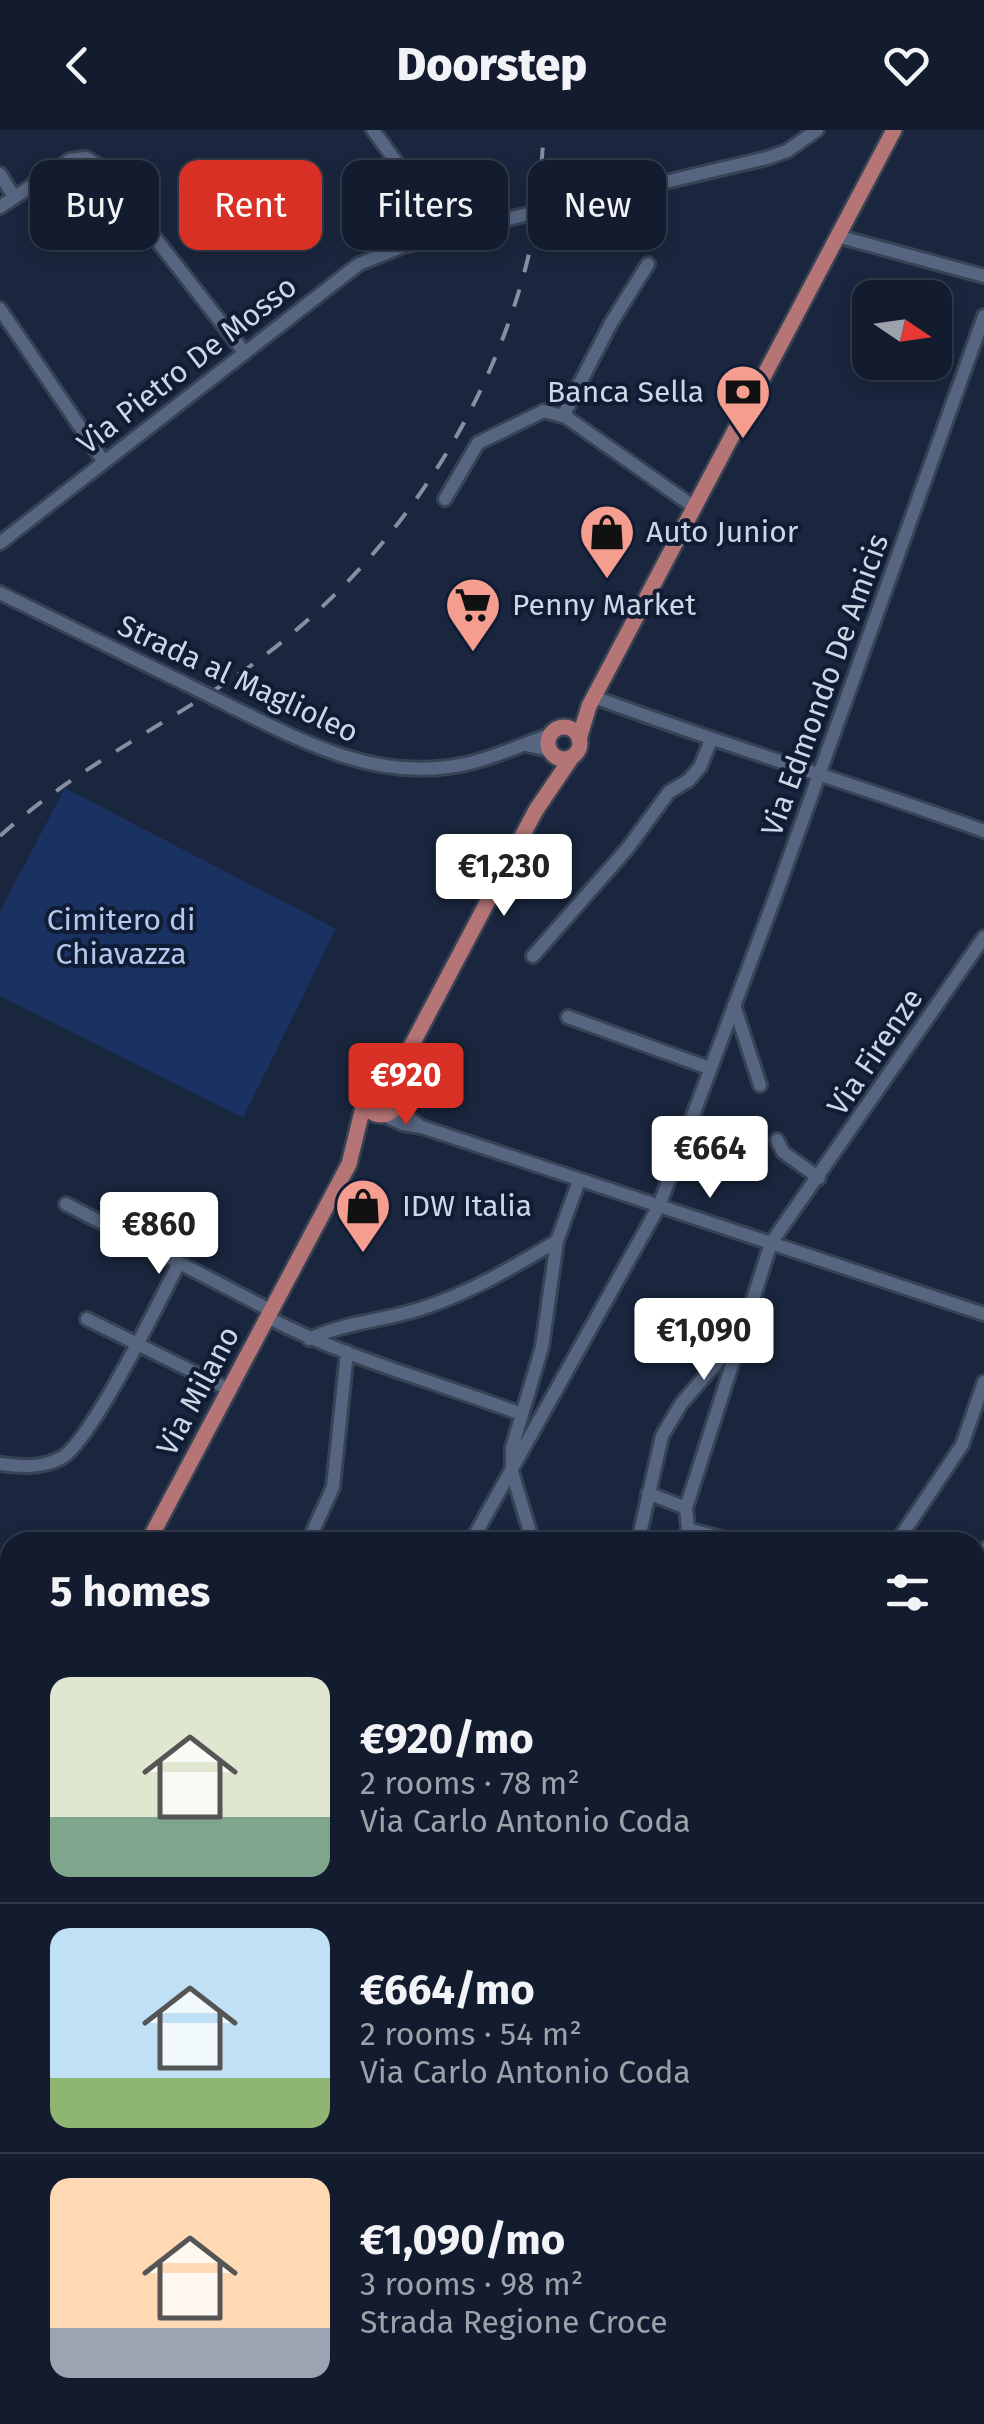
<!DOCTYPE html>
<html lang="en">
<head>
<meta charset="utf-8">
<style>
	body { margin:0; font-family:"Fira Sans",sans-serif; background:#20293a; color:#f1f3f6; height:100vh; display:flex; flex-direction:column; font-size:38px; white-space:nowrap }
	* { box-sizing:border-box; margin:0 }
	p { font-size:32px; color:#9da1aa }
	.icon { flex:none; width:55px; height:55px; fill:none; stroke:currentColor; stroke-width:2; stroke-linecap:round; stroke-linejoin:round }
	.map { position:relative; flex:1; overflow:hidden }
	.side { position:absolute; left:0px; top:1402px; width:985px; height:892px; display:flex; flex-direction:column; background:#131c2e; border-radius:30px 30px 0 0; box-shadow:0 5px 15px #0003,0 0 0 2px #323a4a }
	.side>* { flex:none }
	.top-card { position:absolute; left:30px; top:30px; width:925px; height:90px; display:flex; gap:20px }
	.needle { width:65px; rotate:103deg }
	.tools { position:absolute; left:852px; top:150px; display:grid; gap:20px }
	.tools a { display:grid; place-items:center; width:100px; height:100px; border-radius:20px; background:#131c2e; box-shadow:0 5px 15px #0003,0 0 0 2px #323a4a; font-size:50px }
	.price { position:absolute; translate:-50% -85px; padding:0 22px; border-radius:10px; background:#fff; color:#222; font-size:32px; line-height:65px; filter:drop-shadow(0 2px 5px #0008) }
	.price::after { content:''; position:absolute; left:50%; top:60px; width:30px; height:22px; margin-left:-15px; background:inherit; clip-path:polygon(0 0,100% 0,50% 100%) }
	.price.current { background:#d93025; color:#fff }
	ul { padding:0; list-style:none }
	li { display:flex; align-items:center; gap:30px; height:250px; padding:0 50px }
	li+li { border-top:2px solid #323a4a }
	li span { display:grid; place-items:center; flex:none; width:280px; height:200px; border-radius:20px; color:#555 }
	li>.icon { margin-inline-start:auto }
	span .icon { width:120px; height:120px; fill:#fffc; stroke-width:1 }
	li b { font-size:42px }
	h2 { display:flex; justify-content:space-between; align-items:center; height:120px; padding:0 50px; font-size:42px }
	.chip { padding:0 35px; border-radius:20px; background:#131c2e; box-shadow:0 5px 15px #0003,0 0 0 2px #323a4a; font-size:35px; line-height:90px }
	.chip.current { background:#d93025; color:#fff }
	header { display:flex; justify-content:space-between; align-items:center; height:130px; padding:0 50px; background:#131c2e; font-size:45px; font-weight:800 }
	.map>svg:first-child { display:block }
</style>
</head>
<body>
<header><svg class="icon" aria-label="back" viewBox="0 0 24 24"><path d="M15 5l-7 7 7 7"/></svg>Doorstep<svg class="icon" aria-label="heart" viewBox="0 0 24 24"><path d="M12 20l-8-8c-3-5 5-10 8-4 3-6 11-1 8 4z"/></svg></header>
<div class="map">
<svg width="984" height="2294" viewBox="0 0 984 2294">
	<rect width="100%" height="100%" fill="#19263d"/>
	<g fill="#193262">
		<path d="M65 658 336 799 243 988 0 866V781Z"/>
		<path d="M984 1533V1852L975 1862V1535Z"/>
	</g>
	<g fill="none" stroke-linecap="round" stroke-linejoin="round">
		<g stroke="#4468ab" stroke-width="4">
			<path d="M975 1797 984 1794"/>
			<path d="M975 2251 984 2253"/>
			<path d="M260 2294 264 2285"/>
		</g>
		<g stroke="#384255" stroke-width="18">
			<g id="minor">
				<path d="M373 0 426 73 438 108"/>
				<path d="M0 44 14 67"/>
				<path d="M0 77 70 30 86 28 98 35 245 223"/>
				<path d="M559 77 767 28 787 21 817 0"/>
				<path d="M837 106 984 146"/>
				<path d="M648 134 611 193 566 280V287L694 377"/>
				<path d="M0 179 104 332"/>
				<path d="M445 369 478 313 544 281 566 287"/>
				<path d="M0 413 359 134 404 116 520 86"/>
				<path d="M0 463 186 554"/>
				<path d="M594 567C723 615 855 654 984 701"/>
				<path d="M226 574C296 608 367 648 448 637 483 633 518 616 552 604"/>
				<path d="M526 615 550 620"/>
				<path d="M514 720 554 741"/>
				<path d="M533 826 627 719 669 662 689 650 700 637 711 610"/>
				<path d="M734 875 760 955"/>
				<path d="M568 887 709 938"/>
				<path d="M398 971 405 985 420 996"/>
				<path d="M382 984 403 994 422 997 984 1184"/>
				<path d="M777 1010 783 1022 819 1048"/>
				<path d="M66 1074 272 1181"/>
				<path d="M269 1188C348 1229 437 1252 521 1284"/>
				<path d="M87 1189 230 1260"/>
				<path d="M309 1209C349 1191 384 1191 423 1178 472 1162 513 1137 557 1111"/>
				<path d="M0 1334C21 1337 42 1338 61 1328 91 1312 160 1170 179 1133"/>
				<path d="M648 1363 686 1378"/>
				<path d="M688 1399 736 1412"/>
				<path d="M308 1412 333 1357 347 1222"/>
				<path d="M471 1412 659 1076 775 767 984 186"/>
				<path d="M533 1412 512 1342V1318L542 1217 557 1111 579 1051"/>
				<path d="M638 1412 662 1306 681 1274 737 1209"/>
				<path d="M684 1412 688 1399 686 1378 771 1113 984 807"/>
				<path d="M897 1412 962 1315 984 1252"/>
				<path d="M975 1433 984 1419"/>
				<path d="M0 1516 10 1521"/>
			</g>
		</g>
		<g stroke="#384255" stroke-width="20">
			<g id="major">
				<circle cx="564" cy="613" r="16"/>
				<path d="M579 609 589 576 894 0"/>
				<circle cx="381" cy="968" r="17"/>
				<path d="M398 967 407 924 536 680 572 627"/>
				<path d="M148 1412 349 1034 365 969"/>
				<path d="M0 1680 10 1663"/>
			</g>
		</g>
		<g stroke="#384255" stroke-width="22">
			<path id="highway" d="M0 1595 2 1597"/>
		</g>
		<use href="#minor" stroke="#566681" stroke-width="12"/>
		<use href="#major" stroke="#b57475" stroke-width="15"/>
		<use href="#highway" stroke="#f47e6d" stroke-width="18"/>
		<path stroke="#848fa1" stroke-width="4" stroke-dasharray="18 18" stroke-linecap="butt" d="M0 706C72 641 159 598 239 544 380 447 487 295 528 128 538 86 541 43 544 0"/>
		<g stroke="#384255" stroke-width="18" stroke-linecap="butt">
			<g id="minor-bridge">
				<path d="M520 86 559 77"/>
				<path d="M186 554 226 574"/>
			</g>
		</g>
		<use href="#minor-bridge" stroke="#566681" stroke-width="12"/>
	</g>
	<defs>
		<g id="bank-pin" transform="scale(2.875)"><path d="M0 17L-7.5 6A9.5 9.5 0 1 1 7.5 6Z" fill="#f59d8f" stroke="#101c33"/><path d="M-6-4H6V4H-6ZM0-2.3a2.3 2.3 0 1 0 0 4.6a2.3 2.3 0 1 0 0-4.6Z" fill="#111"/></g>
		<g id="shop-pin" transform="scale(2.875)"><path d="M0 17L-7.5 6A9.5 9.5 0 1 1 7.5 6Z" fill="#f59d8f" stroke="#101c33"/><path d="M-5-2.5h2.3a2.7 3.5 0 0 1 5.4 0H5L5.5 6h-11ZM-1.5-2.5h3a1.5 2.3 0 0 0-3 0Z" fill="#111"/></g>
		<g id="supermarket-pin" transform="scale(2.875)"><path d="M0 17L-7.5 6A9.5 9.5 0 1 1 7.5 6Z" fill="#f59d8f" stroke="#101c33"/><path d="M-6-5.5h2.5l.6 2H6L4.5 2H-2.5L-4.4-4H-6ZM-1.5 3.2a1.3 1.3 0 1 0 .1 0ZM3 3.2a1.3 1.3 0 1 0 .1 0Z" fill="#111"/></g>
	</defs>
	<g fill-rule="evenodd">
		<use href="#bank-pin" x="743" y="262"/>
		<use href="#shop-pin" x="607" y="402"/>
		<use href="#supermarket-pin" x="473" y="475"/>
		<use href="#shop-pin" x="363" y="1076"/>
	</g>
	<g text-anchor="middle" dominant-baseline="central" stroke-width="8" stroke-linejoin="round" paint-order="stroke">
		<g font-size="30" fill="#cdd6e5" stroke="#101c33">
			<text transform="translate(187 235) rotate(-38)">Via Pietro De Mosso</text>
			<text transform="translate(238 549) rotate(25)">Strada al Maglioleo</text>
			<text transform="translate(825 555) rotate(-70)">Via Edmondo De Amicis</text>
			<text transform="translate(875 922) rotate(-56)">Via Firenze</text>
			<text transform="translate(198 1261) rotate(-62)">Via Milano</text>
		</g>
		<g font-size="30" fill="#cdd6e5" stroke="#101c33" text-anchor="start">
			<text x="704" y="262" text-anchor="end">Banca Sella</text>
			<text x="646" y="402">Auto Junior</text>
			<text x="512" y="475">Penny Market</text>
			<text x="402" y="1076">IDW Italia</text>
		</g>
		<g font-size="30" fill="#b3c8ee" stroke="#101c33">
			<text x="121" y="790">Cimitero di<tspan x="121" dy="34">Chiavazza</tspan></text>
		</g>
	</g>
</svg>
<div class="tools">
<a><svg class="needle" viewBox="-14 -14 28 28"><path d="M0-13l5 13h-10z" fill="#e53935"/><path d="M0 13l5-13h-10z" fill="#9da1aa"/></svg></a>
</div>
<b class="price" style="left:504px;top:789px">€1,230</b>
<b class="price current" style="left:406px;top:998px">€920</b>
<b class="price" style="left:710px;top:1071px">€664</b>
<b class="price" style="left:159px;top:1147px">€860</b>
<b class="price" style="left:704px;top:1253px">€1,090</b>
<div class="top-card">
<a class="chip">Buy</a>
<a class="chip current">Rent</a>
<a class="chip">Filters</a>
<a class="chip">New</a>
</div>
<section class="side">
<h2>5 homes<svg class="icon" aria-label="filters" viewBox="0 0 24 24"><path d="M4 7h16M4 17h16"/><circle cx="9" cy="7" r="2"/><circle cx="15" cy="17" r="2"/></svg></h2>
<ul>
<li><span style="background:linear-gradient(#dfe7d0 70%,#7fa58c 0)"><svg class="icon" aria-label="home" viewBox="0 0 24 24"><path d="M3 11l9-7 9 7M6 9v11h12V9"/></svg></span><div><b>€920/mo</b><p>2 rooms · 78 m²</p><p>Via Carlo Antonio Coda</p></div></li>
<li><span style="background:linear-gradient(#bfe0f5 75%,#8fb573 0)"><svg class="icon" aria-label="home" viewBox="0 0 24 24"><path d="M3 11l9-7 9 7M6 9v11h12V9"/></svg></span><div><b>€664/mo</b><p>2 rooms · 54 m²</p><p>Via Carlo Antonio Coda</p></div></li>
<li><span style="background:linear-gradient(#ffd9b3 75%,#9aa5b1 0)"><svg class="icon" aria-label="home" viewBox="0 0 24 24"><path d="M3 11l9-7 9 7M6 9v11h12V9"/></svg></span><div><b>€1,090/mo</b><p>3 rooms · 98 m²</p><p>Strada Regione Croce</p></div></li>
</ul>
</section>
</div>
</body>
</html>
